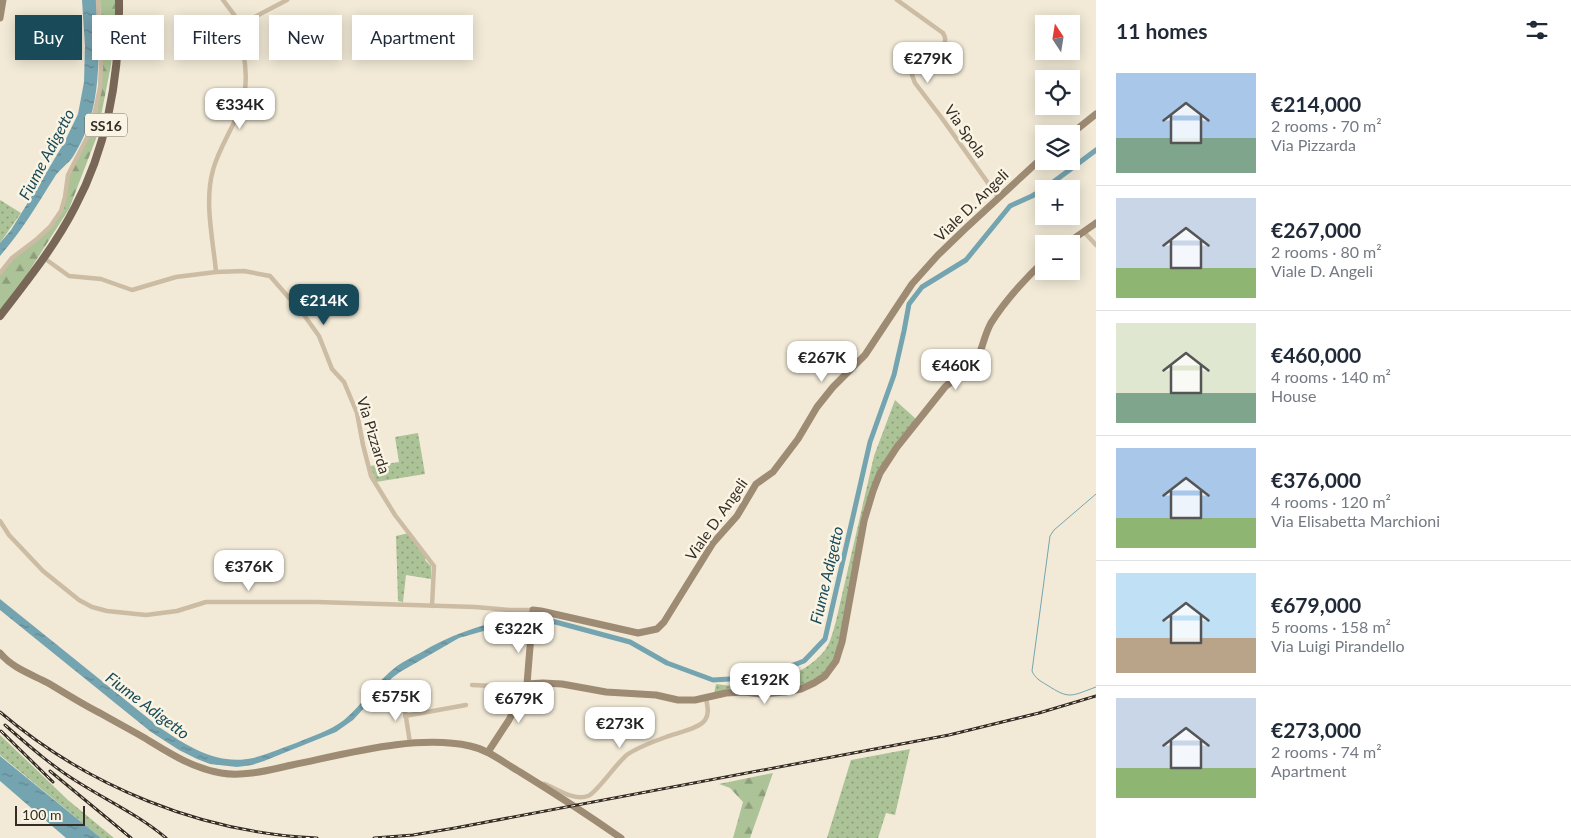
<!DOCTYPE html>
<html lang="en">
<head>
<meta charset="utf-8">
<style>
	body { margin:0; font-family:Lato,sans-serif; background:#f6f6f7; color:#1f2937; height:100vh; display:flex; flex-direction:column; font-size:19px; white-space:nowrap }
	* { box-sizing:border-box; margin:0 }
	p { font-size:16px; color:#747a83 }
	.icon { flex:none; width:28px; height:28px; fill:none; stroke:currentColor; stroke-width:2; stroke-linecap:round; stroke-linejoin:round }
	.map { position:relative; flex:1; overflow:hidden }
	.side { display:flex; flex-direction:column; background:#fff; width:475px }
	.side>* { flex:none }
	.top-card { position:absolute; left:15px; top:15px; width:475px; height:45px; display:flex; gap:10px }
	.needle { width:32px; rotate:348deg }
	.controls { position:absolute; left:1035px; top:15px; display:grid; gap:10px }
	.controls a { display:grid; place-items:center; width:45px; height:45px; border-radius:0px; background:#fff; box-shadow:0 2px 12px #0003; font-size:25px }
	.scale { position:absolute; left:15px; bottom:12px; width:70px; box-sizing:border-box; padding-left:5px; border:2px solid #352d25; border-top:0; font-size:14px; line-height:18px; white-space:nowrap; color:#352d25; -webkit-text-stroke:4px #faf4e4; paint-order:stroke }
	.price { position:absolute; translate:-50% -42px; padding:0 11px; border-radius:10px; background:#fff; color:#222; font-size:16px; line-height:32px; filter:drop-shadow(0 1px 2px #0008) }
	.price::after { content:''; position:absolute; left:50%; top:30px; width:15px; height:11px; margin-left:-8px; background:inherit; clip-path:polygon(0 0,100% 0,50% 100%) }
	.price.current { background:#194a59; color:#fff }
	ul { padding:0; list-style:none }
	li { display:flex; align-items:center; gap:15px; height:125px; padding:0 20px }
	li+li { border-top:1px solid #e0e1e3 }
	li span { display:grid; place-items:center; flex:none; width:140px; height:100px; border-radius:0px; color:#555 }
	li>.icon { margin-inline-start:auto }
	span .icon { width:60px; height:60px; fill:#fffc; stroke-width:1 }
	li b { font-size:21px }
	h2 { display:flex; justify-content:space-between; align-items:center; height:60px; padding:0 20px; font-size:21px }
	.chip { padding:0 18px; border-radius:0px; background:#fff; box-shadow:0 2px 12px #0003; font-size:18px; line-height:45px }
	.chip.current { background:#194a59; color:#fff }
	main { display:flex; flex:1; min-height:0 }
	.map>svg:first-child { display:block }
</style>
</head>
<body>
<main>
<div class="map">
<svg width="1096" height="838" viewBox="0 0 1096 838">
	<defs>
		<pattern id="grass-dots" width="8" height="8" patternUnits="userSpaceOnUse" patternTransform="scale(1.25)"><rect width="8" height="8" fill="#acc297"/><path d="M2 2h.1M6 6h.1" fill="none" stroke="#8d9e7b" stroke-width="1.8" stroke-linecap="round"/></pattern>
		<pattern id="forest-firs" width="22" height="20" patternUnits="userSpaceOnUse" patternTransform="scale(1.25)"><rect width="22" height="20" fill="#acc297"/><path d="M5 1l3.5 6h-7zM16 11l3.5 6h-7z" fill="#8d9e7b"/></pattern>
		<pattern id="water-ripples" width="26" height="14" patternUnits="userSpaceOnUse" patternTransform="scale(1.25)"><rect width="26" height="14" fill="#75a4b1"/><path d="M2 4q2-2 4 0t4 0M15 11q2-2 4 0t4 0" fill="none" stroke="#618690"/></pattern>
	</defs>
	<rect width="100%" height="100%" fill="#f2ead7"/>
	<g fill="url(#grass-dots)">
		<path d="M0 200 21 213 0 243Z"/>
		<path d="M895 400 916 419 897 442 872 496 842 637 833 664 814 683 783 690H737L714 694 716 684C751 690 802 680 825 650 831 642 833 631 836 621L874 456Z"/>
		<path d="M418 433 425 474 376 482 370 466 399 462 395 437Z"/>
		<path d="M409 533 427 556 425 560 431 566V579L406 575 403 602 398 601 396 536Z"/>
		<path d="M0 735 68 800 114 838H101L0 755Z"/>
		<path d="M910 749 895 815 886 813 878 838H827L851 760Z"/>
	</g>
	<g fill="url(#forest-firs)">
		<path d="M100 0H115L116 20 111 65 97 136 69 209 26 276 0 310V275L13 259 37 240 61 213 69 176 92 131 97 113 102 66 101 14Z"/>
		<path d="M773 773 750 838H733L743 802 730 788 719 784Z"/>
	</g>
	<g fill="url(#water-ripples)">
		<path d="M82 0H96C100 52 103 109 74 155 69 164 59 169 54 178 37 205 21 232 0 256V243L11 230 43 178 64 143 78 114 84 82 85 46Z"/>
		<path d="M0 599 159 727C187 746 218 766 253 758 268 754 282 748 296 743 312 736 330 731 344 720 363 704 377 681 397 666 404 661 412 657 420 653 455 632 490 621 531 616L530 621 512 623 459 638 400 672 392 678 353 720 336 732 264 761 252 765 237 767 210 764 197 759 179 750 151 732 0 610Z"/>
		<path d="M0 756 101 838H66L0 781Z"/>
	</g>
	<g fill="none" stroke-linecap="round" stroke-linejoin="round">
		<path stroke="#75a4b1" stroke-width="1" d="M1096 494 1054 530 1050 536 1032 671C1035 678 1040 681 1047 685 1070 700 1071 696 1096 687"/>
		<g stroke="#75a4b1" stroke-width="5">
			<path d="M1044 189 1096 150"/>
			<path d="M529 620H548L630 642 667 663 713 680 762 677 804 661 825 639 870 442 894 375 904 331 909 304 922 287 966 260 1010 206 1032 196 1044 189"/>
		</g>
		<g stroke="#cbbca3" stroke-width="4.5">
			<path d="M897 0 943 33C946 38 946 41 943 46L915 67 912 75 915 83 941 117 998 197"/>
			<path d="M241 24 287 0"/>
			<path d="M1084 232 1096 245"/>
			<path d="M44 258 69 276 101 279 132 290 176 277 216 272 244 271 270 276 304 315 319 336 332 369 344 382 357 413 363 445 371 476 395 515 434 566 432 606"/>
			<path d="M216 272C213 239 204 202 213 170 220 144 238 122 244 96 247 81 246 66 243 51 242 41 239 34 241 24L223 0"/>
			<path d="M0 273 12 258 37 239 50 227 61 211 65 197 68 175 91 130 100 88 101 67 98 0"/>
			<path d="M0 521 9 535 43 571 79 600 92 607 107 611 146 615 177 611 206 602H317L475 607 510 610H533"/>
			<path d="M472 685 517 687 525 690"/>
			<path d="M403 698 410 743"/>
			<path d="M405 716 466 705"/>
			<path d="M541 784H545C557 789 574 801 588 796 597 793 616 763 628 754 637 748 655 741 666 737 676 733 699 729 705 720 710 713 707 705 706 698"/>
		</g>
		<g stroke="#9e8b74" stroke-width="7">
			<path d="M0 18 3 0"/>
			<path d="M1071 134 1096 114"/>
			<path d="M1066 244 1096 223"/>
			<path d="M0 653C12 668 31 674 48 683 65 693 82 704 100 713 114 721 129 729 143 737 168 752 191 768 221 773 244 777 269 770 292 765 346 754 416 734 470 746 489 750 504 763 520 772 554 793 588 815 621 838"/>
			<path d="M527 684 543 683 562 684 606 692 656 695 678 700H695L726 693 744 692 761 694 785 692 801 689 814 683 825 676 836 661 842 642 864 521 873 491 880 473 897 447 945 387C953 379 966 375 973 367 982 354 983 337 991 323 1005 301 1025 279 1044 261"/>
			<path d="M488 752 509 720 527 684 533 610 541 611 638 633 657 629 664 622 713 543 737 516 756 484 773 472 798 439 817 407 833 387 865 355 912 284 938 255 966 228 1044 156"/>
		</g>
		<path stroke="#786756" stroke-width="8" d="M0 316C27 281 55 246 75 207 109 143 120 71 119 0"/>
		<g stroke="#352d25" stroke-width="3">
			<g id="rail">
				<path d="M0 712C88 787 202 833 317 838"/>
				<path d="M5 725C29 746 54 768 81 784 110 802 140 816 166 838"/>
				<path d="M1 731 53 782"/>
				<path d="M50 771 131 838"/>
				<path d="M374 838 413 835 455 828 949 735 1039 713 1096 696"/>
			</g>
		</g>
		<use href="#rail" stroke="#faf4e4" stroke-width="1" stroke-dasharray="4" stroke-linecap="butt"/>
	</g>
	<g text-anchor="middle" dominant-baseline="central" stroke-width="5" stroke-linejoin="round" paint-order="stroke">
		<rect fill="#faf4e4" stroke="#70695e" stroke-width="1" x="85" y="113.5" width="42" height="23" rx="4"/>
		<g font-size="14" font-weight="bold" fill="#352d25">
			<text x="106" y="125">SS16</text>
		</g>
		<g font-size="15" fill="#352d25" stroke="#faf4e4">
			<text transform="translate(966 131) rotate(55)">Via Spola</text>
			<text transform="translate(971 205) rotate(-44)">Viale D. Angeli</text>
			<text transform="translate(374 435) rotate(73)">Via Pizzarda</text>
			<text transform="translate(716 519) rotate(-55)">Viale D. Angeli</text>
		</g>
		<g font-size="16" font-style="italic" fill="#194a59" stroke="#faf4e4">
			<text transform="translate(46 154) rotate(-62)">Fiume Adigetto</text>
			<text transform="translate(826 575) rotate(-77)">Fiume Adigetto</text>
			<text transform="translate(148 705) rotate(37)">Fiume Adigetto</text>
		</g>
	</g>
</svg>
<div class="controls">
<a><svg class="needle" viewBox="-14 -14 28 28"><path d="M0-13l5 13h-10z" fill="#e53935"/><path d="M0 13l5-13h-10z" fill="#747a83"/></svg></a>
<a><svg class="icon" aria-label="locate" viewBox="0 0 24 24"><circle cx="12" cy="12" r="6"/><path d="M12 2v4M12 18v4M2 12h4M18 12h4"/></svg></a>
<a><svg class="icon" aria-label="layers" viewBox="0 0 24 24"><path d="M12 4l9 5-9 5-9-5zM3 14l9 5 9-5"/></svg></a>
<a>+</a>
<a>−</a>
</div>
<div class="scale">100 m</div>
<b class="price" style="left:928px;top:84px">€279K</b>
<b class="price" style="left:240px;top:130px">€334K</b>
<b class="price current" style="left:324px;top:326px">€214K</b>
<b class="price" style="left:822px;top:383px">€267K</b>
<b class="price" style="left:956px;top:391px">€460K</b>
<b class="price" style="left:249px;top:592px">€376K</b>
<b class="price" style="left:519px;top:654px">€322K</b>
<b class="price" style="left:765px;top:705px">€192K</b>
<b class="price" style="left:396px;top:722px">€575K</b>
<b class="price" style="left:519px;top:724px">€679K</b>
<b class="price" style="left:620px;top:749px">€273K</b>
<div class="top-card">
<a class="chip current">Buy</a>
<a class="chip">Rent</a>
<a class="chip">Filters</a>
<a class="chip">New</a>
<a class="chip">Apartment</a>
</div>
</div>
<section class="side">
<h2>11 homes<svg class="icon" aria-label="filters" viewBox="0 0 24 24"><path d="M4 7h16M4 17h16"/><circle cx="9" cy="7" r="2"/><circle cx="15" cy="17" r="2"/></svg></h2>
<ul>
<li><span style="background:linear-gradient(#a9c7e8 65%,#7fa58c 0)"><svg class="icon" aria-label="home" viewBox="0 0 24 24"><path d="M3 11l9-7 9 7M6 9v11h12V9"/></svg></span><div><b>€214,000</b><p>2 rooms · 70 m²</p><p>Via Pizzarda</p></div></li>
<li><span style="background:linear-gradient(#c9d6e8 70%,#8fb573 0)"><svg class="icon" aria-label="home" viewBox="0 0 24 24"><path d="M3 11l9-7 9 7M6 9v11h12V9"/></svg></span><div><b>€267,000</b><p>2 rooms · 80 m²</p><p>Viale D. Angeli</p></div></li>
<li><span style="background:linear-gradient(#dfe7d0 70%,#7fa58c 0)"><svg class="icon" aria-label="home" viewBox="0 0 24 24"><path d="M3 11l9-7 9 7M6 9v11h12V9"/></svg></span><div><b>€460,000</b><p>4 rooms · 140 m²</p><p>House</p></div></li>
<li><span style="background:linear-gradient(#a9c7e8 70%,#8fb573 0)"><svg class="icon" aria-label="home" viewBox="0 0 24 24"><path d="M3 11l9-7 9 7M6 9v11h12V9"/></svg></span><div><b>€376,000</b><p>4 rooms · 120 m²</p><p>Via Elisabetta Marchioni</p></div></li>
<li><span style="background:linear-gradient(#bfe0f5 65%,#b9a48a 0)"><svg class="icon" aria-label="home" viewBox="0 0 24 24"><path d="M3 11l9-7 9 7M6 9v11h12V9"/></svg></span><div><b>€679,000</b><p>5 rooms · 158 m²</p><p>Via Luigi Pirandello</p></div></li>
<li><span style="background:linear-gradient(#c9d6e8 70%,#8fb573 0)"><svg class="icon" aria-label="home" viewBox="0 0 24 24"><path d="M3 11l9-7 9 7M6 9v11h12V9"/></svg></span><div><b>€273,000</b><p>2 rooms · 74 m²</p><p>Apartment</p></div></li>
</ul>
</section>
</main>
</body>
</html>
